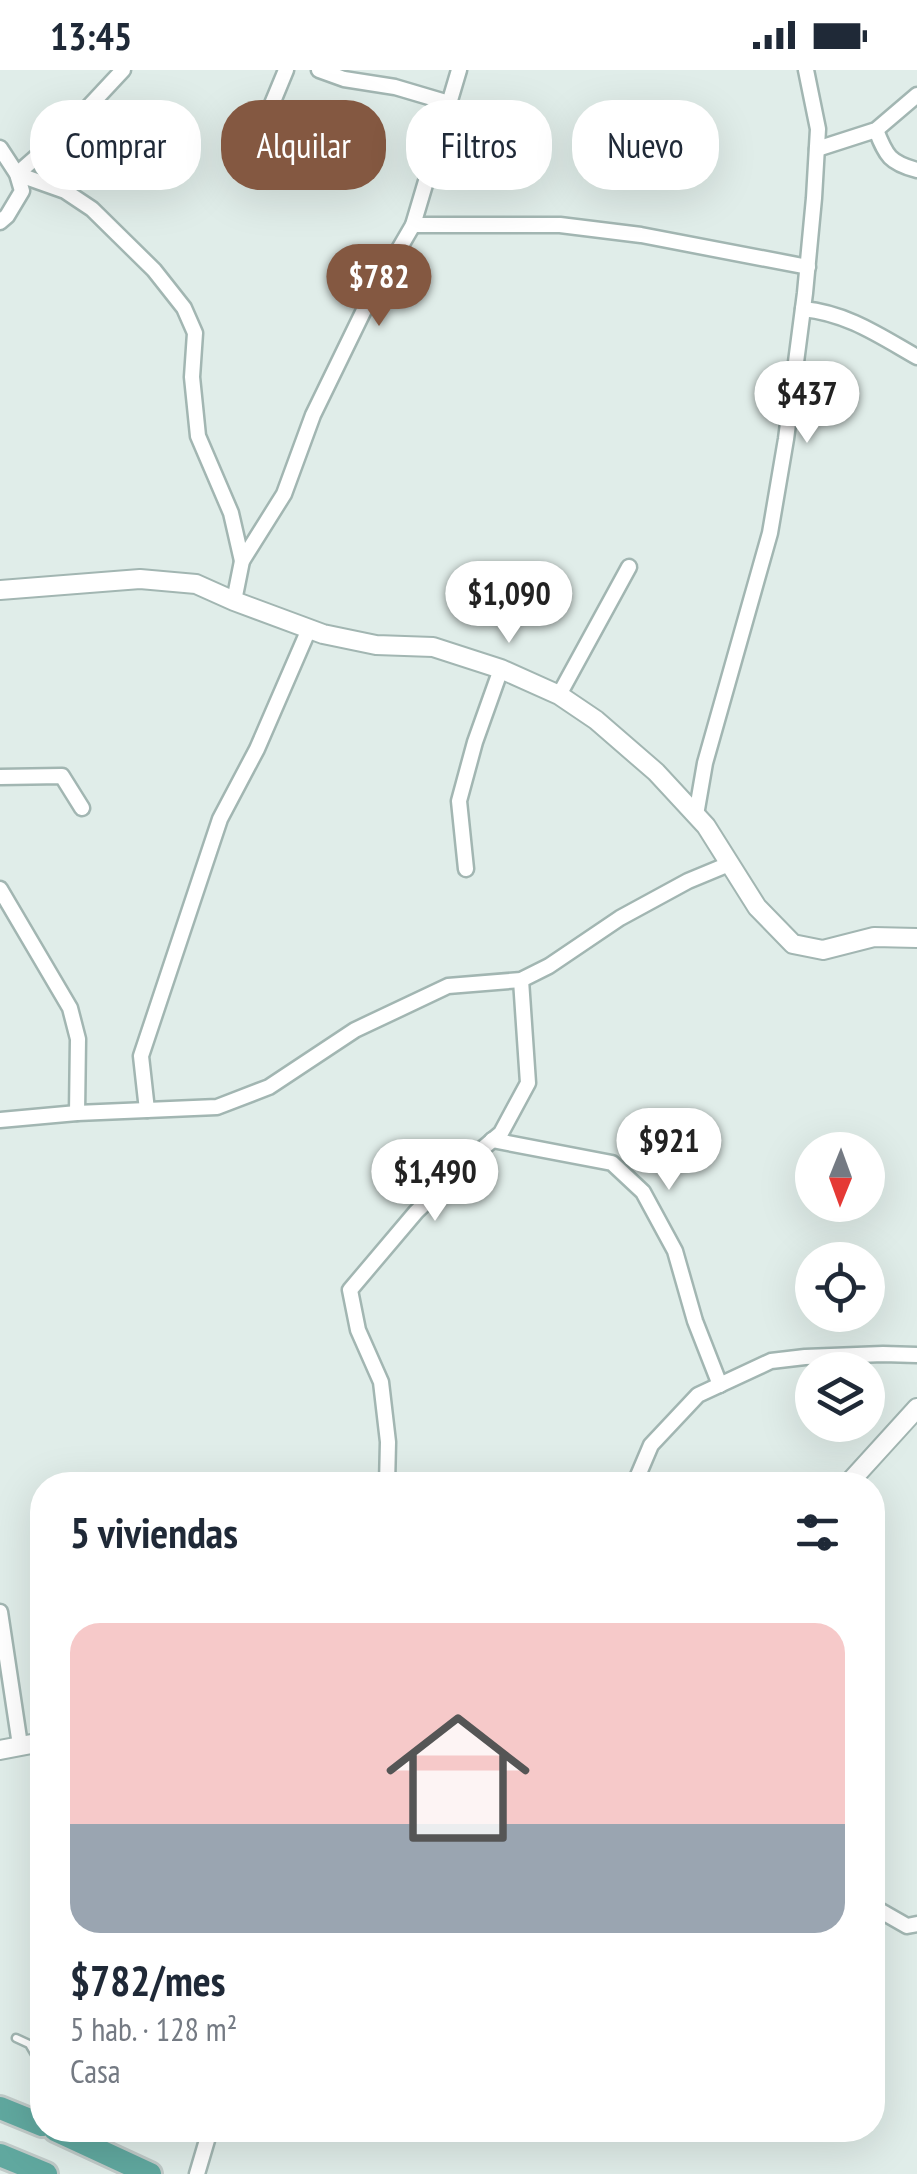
<!DOCTYPE html>
<html lang="es">
<head>
<meta charset="utf-8">
<style>
	body { margin:0; font-family:"PT Sans Narrow",sans-serif; background:#f2f2f3; color:#1f2937; height:100vh; display:flex; flex-direction:column; font-size:38px; white-space:nowrap }
	* { box-sizing:border-box; margin:0 }
	p { font-size:32px; color:#747a83 }
	.icon { flex:none; width:55px; height:55px; fill:none; stroke:currentColor; stroke-width:2; stroke-linecap:round; stroke-linejoin:round }
	.map { position:relative; flex:1; overflow:hidden }
	.sheet { position:absolute; left:30px; top:1402px; width:855px; height:670px; display:flex; flex-direction:column; background:#fff; border-radius:40px; box-shadow:0 10px 40px #0002 }
	.sheet>* { flex:none }
	.top-card { position:absolute; left:30px; top:30px; width:858px; height:90px; display:flex; gap:20px }
	.needle { width:65px; rotate:181deg }
	.fabs { position:absolute; left:795px; top:1062px; display:grid; gap:20px }
	.fabs a { display:grid; place-items:center; width:90px; height:90px; border-radius:50%; background:#fff; box-shadow:0 10px 40px #0002; font-size:50px }
	.price { position:absolute; translate:-50% -85px; padding:0 22px; border-radius:35px; background:#fff; color:#222; font-size:32px; line-height:65px; filter:drop-shadow(0 2px 5px #0008) }
	.price::after { content:''; position:absolute; left:50%; top:60px; width:30px; height:22px; margin-left:-15px; background:inherit; clip-path:polygon(0 0,100% 0,50% 100%) }
	.price.current { background:#845841; color:#fff }
	ul { padding:0; list-style:none }
	li { display:grid; align-content:center; gap:20px; height:530px; padding:0 40px }
	li+li { border-top:2px solid #e0e1e3 }
	li span { display:grid; place-items:center; height:310px; border-radius:30px; color:#555 }
	li>.icon { margin-inline-start:auto }
	span .icon { width:180px; height:180px; fill:#fffc; stroke-width:1 }
	li b { font-size:42px }
	h2 { display:flex; justify-content:space-between; align-items:center; height:120px; padding:0 40px; font-size:42px }
	.pill { padding:0 35px; border-radius:40px; background:#fff; box-shadow:0 10px 40px #0002; font-size:35px; line-height:90px }
	.pill.current { background:#845841; color:#fff }
	.status { display:flex; justify-content:space-between; align-items:center; height:70px; padding:0 50px; background:#fff; direction:ltr }
	.status svg { height:28px; fill:currentColor }
	.map>svg:first-child { display:block }
</style>
</head>
<body>
<div class="status"><b>13:45</b><svg viewBox="0 0 49 12"><path d="M0 12V9h3v3zM5 12V6h3v6zM10 12V3h3v9zM15 12V0h3v12zM26 1h20v11H26zM47 4h2v5h-2z"/></svg></div>
<div class="map">
<svg width="917" height="2104" viewBox="0 0 917 2104">
	<rect width="100%" height="100%" fill="#e0ede9"/>
	<g fill="none" stroke-linecap="round" stroke-linejoin="round">
		<g stroke="#a2b6b2" stroke-width="11">
			<path id="service" d="M16 1968 29 1974 36 1986 42 2048"/>
		</g>
		<g stroke="#a2b6b2" stroke-width="19">
			<g id="minor">
				<path d="M123 0 67 60 17 104 65 121 92 139 154 200 184 238 195 263 192 307 198 366 231 443 242 491"/>
				<path d="M319 0 344 9 395 17 449 33"/>
				<path d="M267 46 286 0"/>
				<path d="M876 60C886 86 890 93 917 100"/>
				<path d="M0 78 17 104 22 121 7 146 0 152"/>
				<path d="M817 79 876 60 917 25"/>
				<path d="M413 155H560L641 165 808 197"/>
				<path d="M803 239C847 243 880 266 917 287"/>
				<path d="M234 531 242 491 284 424 313 345 366 236 413 155 459 0"/>
				<path d="M559 625 629 497"/>
				<path d="M0 707 62 706 82 738"/>
				<path d="M696 745 705 693 770 463 786 369 805 223 814 128 818 59 806 0"/>
				<path d="M466 799 459 731 475 672 501 599"/>
				<path d="M0 819 70 938 78 969 77 1043"/>
				<path d="M147 1040 141 986 220 749 257 679 309 559"/>
				<path d="M0 1050 77 1043 217 1037 269 1017 355 960 448 916 521 910 549 896 620 848 688 811 729 794"/>
				<path d="M492 1070 612 1093 643 1122 675 1181 695 1251 720 1315"/>
				<path d="M387 1415 388 1372 381 1312 358 1260 350 1220 416 1142 476 1084 501 1063 528 1013 521 910"/>
				<path d="M634 1415 651 1375 698 1325 771 1291 805 1287 883 1284 917 1285"/>
				<path d="M0 1542 20 1675"/>
				<path d="M872 1836 907 1856 917 1854"/>
				<path d="M197 2104 210 2060"/>
			</g>
		</g>
		<g stroke="#a2b6b2" stroke-width="22">
			<g id="tertiary">
				<path d="M0 520 140 509 196 514 234 531 323 564 376 575 433 577 501 599 559 625 596 650 656 702 706 756 757 837 793 874 823 880 874 867 917 868"/>
				<path d="M847 1415 917 1338"/>
				<path d="M0 1680 42 1672"/>
			</g>
		</g>
		<g stroke="#c0cac8" stroke-width="28">
			<g id="primary">
				<path d="M0 2038 42 2055"/>
				<path d="M55 2060 150 2104"/>
				<path d="M0 2085 46 2104"/>
			</g>
		</g>
		<use href="#service" stroke="#fff" stroke-width="6"/>
		<use href="#minor" stroke="#fff" stroke-width="14"/>
		<use href="#tertiary" stroke="#fff" stroke-width="18"/>
		<use href="#primary" stroke="#60a89f" stroke-width="22"/>
	</g>
</svg>
<div class="fabs">
<a><svg class="needle" viewBox="-14 -14 28 28"><path d="M0-13l5 13h-10z" fill="#e53935"/><path d="M0 13l5-13h-10z" fill="#747a83"/></svg></a>
<a><svg class="icon" aria-label="locate" viewBox="0 0 24 24"><circle cx="12" cy="12" r="6"/><path d="M12 2v4M12 18v4M2 12h4M18 12h4"/></svg></a>
<a><svg class="icon" aria-label="layers" viewBox="0 0 24 24"><path d="M12 4l9 5-9 5-9-5zM3 14l9 5 9-5"/></svg></a>
</div>
<b class="price current" style="left:379px;top:259px">$782</b>
<b class="price" style="left:807px;top:376px">$437</b>
<b class="price" style="left:509px;top:576px">$1,090</b>
<b class="price" style="left:669px;top:1123px">$921</b>
<b class="price" style="left:435px;top:1154px">$1,490</b>
<div class="top-card">
<a class="pill">Comprar</a>
<a class="pill current">Alquilar</a>
<a class="pill">Filtros</a>
<a class="pill">Nuevo</a>
</div>
<section class="sheet">
<h2>5 viviendas<svg class="icon" aria-label="filters" viewBox="0 0 24 24"><path d="M4 7h16M4 17h16"/><circle cx="9" cy="7" r="2"/><circle cx="15" cy="17" r="2"/></svg></h2>
<ul>
<li><span style="background:linear-gradient(#f6c9c9 65%,#9aa5b1 0)"><svg class="icon" aria-label="home" viewBox="0 0 24 24"><path d="M3 11l9-7 9 7M6 9v11h12V9"/></svg></span><div><b>$782/mes</b><p>5 hab. · 128 m²</p><p>Casa</p></div></li>
</ul>
</section>
</div>
</body>
</html>
